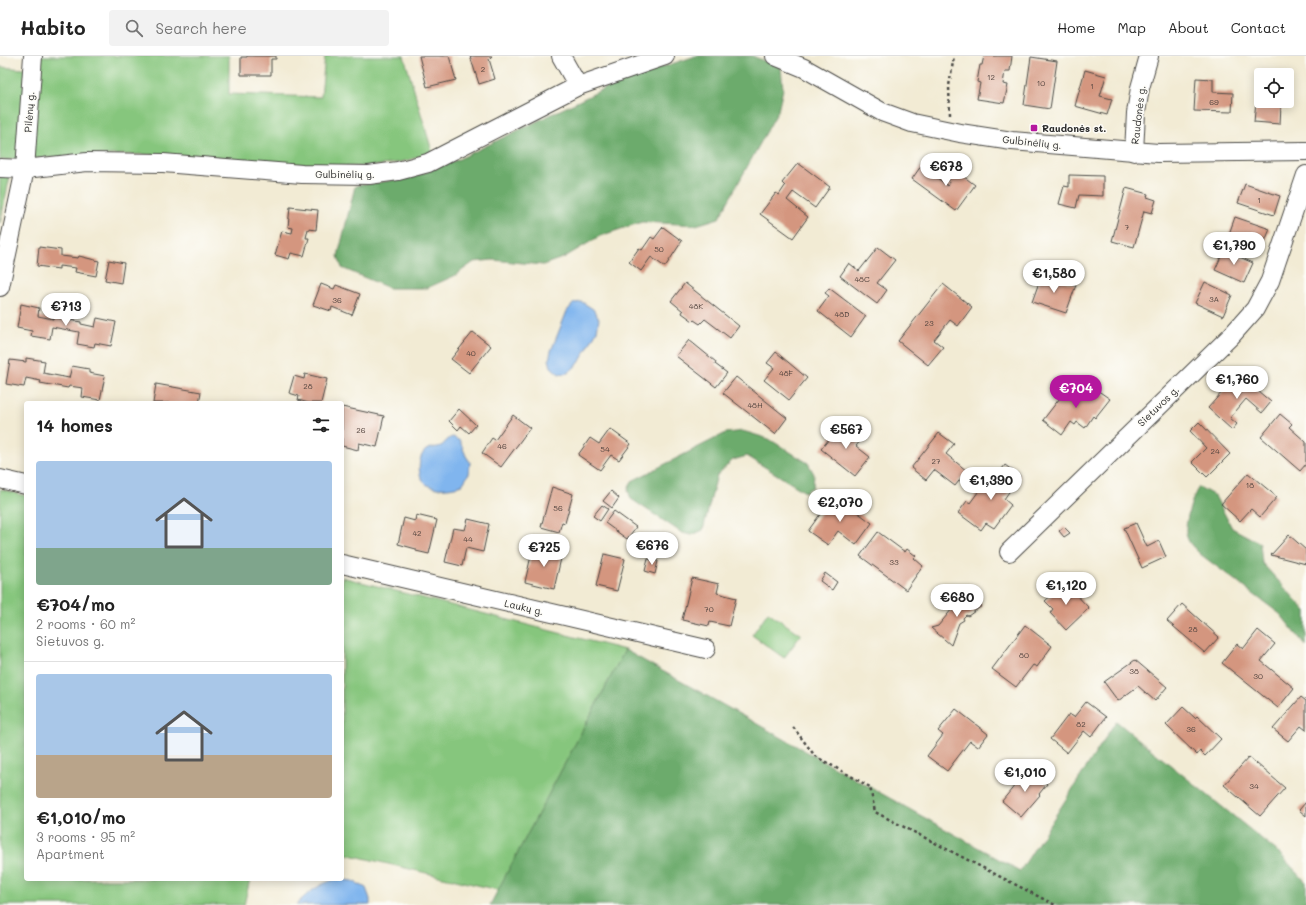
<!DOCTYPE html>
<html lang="en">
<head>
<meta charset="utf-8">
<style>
	body { margin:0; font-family:Mali,sans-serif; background:#f2f2f2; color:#222; height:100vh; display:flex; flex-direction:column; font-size:15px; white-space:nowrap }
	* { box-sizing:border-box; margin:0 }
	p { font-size:13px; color:#767676 }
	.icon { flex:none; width:22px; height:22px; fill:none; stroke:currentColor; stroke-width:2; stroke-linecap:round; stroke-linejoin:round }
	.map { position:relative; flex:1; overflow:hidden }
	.side { position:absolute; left:24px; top:345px; width:320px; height:480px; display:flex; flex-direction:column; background:#fff; border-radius:4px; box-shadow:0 2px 10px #0003 }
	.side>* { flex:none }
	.tools { position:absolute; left:1254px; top:12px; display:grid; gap:8px }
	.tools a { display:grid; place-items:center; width:40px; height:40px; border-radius:4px; background:#fff; box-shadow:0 2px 10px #0003; font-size:20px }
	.price { position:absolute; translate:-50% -34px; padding:0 9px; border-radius:14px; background:#fff; color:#222; font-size:13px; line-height:26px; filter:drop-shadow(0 1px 2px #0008) }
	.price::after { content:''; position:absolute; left:50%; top:24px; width:12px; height:9px; margin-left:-6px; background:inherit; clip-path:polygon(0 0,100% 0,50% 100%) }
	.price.on { background:#b5179e; color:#fff }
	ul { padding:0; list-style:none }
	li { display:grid; align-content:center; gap:8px; height:212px; padding:0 12px }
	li+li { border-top:1px solid #e0e0e0 }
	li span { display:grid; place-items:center; height:124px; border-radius:4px; color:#555 }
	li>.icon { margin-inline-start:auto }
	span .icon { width:72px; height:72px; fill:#fffc; stroke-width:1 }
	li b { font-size:17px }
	h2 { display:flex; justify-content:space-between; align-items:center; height:48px; padding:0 12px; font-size:17px }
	header { display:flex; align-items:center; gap:24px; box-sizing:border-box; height:56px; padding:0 20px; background:#fff; border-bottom:1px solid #e0e0e0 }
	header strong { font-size:19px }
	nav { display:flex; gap:22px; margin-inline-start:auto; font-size:14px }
	.search { width:280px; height:36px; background:#f2f2f2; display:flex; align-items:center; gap:10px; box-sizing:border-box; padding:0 14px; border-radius:4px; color:#767676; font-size:15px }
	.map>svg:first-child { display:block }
</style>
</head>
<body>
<header>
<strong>Habito</strong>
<div class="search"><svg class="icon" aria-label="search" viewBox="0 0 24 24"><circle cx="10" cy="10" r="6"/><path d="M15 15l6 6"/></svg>Search here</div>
<nav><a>Home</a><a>Map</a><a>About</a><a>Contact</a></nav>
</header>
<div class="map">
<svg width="1306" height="849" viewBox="0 0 1306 849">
	<rect width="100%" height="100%" fill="#fdfcf7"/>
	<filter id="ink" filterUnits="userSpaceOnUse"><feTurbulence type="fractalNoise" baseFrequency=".025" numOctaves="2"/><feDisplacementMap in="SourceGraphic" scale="8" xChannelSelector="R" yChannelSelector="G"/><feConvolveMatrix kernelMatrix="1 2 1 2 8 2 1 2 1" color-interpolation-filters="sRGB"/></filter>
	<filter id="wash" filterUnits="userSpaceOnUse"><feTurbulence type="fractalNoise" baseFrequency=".012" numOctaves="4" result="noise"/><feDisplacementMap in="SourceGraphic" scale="16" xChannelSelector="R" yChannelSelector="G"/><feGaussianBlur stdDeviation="0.9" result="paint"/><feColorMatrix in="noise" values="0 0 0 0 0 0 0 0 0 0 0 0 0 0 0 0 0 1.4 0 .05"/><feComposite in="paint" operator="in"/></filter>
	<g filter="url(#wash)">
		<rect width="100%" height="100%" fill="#f2ebd4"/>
		<g fill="#86c67d" stroke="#587854">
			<path d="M37 0H229V38L321 41 325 0H404L432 95C392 116 334 111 291 108 249 105 206 100 164 99 109 97 55 102 0 104V11L36 14Z"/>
			<path d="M0 120H10L0 167Z"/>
			<path d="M0 433 26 440V823H250L244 849H0Z"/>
			<path d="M342 521 625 594 498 834 342 797Z"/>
			<path d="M768 556 801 579 784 602 752 579Z"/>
		</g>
		<g fill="#6cab6c" stroke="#4c6b4c">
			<path d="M696 0H752L781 11 783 33 778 55 719 162 696 169 642 166 600 180 565 201 543 209 493 204 474 206 454 220 427 232H389L342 212 338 200 355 130 413 121 459 103 622 24Z"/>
			<path d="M743 375 769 383 808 407 814 418 813 431 805 436 747 400 733 404 717 419 703 474 692 479 682 477 631 443 628 434 632 425 726 377Z"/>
			<path d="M1199 431 1215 440 1232 472 1260 487 1262 507 1306 555V590L1280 558 1200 498C1194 492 1187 486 1186 477 1185 466 1192 440 1199 431Z"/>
			<path d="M625 594 1020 815 1116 665 1278 796 1306 826V849H490Z"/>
		</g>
		<g fill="#80b5ee" stroke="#56708c">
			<path d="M582 246 593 253 599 263 597 275 579 307 568 317 559 318 551 311 549 303 551 295 567 255 574 247Z"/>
			<path d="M453 381 460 385 466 400 470 406 469 418 462 429C453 432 435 435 426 428 417 422 417 401 426 394 431 391 436 392 441 390 446 387 447 382 453 381Z"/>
			<path d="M337 823 353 825 366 832 370 843V849H296C307 837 320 827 337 823Z"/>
		</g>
		<g id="blocks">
			<g fill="#d4967f">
				<path d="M247 0H276V3H271V19H241V1H247Z"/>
				<path d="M419 0H449L456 24 427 31Z"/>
				<path d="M470 0H492L489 3 495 23 479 28Z"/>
				<path d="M984 0H1012L1010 15H1005L1003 28 1008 29 1004 47 977 43 980 27 977 26 980 9H982Z"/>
				<path d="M1031 1 1057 5 1050 53 1024 49Z"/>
				<path d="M1085 14 1106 20 1100 40 1112 43 1107 59 1075 50Z"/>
				<path d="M1196 22 1213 23V36L1233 37 1232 56 1194 55Z"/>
				<path d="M1256 45 1281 49 1280 68 1254 66Z"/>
				<path d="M798 107 830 131 815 152 793 136 787 144 808 161 793 182 760 158 776 137 779 139 785 130 782 127Z"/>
				<path d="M921 110 948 130 950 126 948 124 955 114 975 129 956 155 912 123Z"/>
				<path d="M1069 119 1103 120V140L1079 139 1076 152 1059 148 1064 130 1069 131Z"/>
				<path d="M1245 128 1280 140 1274 159 1238 147Z"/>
				<path d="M1126 132 1148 138 1147 141 1156 144 1152 157 1144 155 1134 191 1112 185Z"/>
				<path d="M290 151 318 154 316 174 308 173 306 182H309L304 200 291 197 289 203 275 199 282 175 292 177 293 172 288 171Z"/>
				<path d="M1235 161 1270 173 1263 190 1229 178Z"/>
				<path d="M663 171 682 185 665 211 651 201 641 215 629 206 639 192 642 194 651 181 654 183Z"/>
				<path d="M39 191 61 194V200L78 202 79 200 99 205 96 220 75 216 76 212 59 210V213L37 210Z"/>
				<path d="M878 191 895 204 877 227 887 234 877 248 840 220 849 207 859 215Z"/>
				<path d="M1224 194 1253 207 1244 227 1215 214Z"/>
				<path d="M109 204 124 207 121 227 105 224Z"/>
				<path d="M1042 218 1076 229 1066 257 1032 246Z"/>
				<path d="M1205 226 1232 239 1223 260 1195 247Z"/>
				<path d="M685 227 739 270 730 282 705 263 700 268 694 264 693 265 682 257 683 255 671 245Z"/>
				<path d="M321 228 334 233 336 229 360 238 352 259 332 251 331 255 313 249Z"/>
				<path d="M943 228 972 251 958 270 950 264 934 284 943 291 928 309 898 285Z"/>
				<path d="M829 232 866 260 851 281 818 255 829 240 825 237Z"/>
				<path d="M21 248 39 252 38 260 53 263V261L81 266V268L95 271 97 262 116 266 111 290 95 287 94 291 77 288 79 276 52 271 50 283 31 280 32 275 17 272Z"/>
				<path d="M473 276 491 290 469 317 451 303Z"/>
				<path d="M689 284 716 306 715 308 727 317 716 331 676 300Z"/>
				<path d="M776 296 807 322 789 344 764 324 774 312 767 307Z"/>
				<path d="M26 302 45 305 43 317 69 322 72 310 89 313V317L105 320 100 344 82 341 83 332 69 330 68 332 40 327 41 325 26 322 24 331 6 328 10 304 26 306Z"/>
				<path d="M305 318 327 323 321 347H309L298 344 299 340 289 337 294 320 304 323Z"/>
				<path d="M1238 318 1271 346 1262 357 1246 343 1230 362 1237 368 1232 374 1208 352Z"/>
				<path d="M736 321 787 362 775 378 723 337Z"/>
				<path d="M156 328 201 336 199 347H153Z"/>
				<path d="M1082 329 1094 338 1097 334 1110 343 1095 362 1093 360 1085 372 1077 366 1075 369 1071 366 1062 379 1043 364 1063 338 1071 343Z"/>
				<path d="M342 351 384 360 377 391 359 387 358 394 342 390Z"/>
				<path d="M459 353 476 369 469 377 461 370 458 374 449 365Z"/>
				<path d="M1280 358 1292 368 1289 371 1306 386V408L1300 415 1261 381Z"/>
				<path d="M513 359 530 372 501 411 482 397 492 382 495 384Z"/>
				<path d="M1199 366 1230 398 1207 421 1192 406 1206 392 1190 375Z"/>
				<path d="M842 367 862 383 856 390 870 401 855 420 821 393Z"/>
				<path d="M610 373 631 388 619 404 611 399 600 414 578 399 590 382 599 388Z"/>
				<path d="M939 377 954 388 946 398 967 415 955 430 934 414 926 424 911 412Z"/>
				<path d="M1005 409 1020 420 1004 443 1011 449 994 472 986 467 981 474 958 457 967 445 970 447 987 424 992 427Z"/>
				<path d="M1248 417 1277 441 1260 461 1251 453 1240 465 1221 448Z"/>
				<path d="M552 431 573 438 565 467 562 466 559 476 541 471Z"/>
				<path d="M611 435 619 442 612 452 603 445Z"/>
				<path d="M834 439 872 467 856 489 838 475 828 489 808 475Z"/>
				<path d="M602 449 608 453 600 465 593 460Z"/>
				<path d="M614 455 636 471 627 483 605 467Z"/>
				<path d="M416 459 437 464 429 498 416 495V493L398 488 404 462 415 465Z"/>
				<path d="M468 463 489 468 483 496 466 492 462 510 445 506 453 472 465 474Z"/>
				<path d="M1136 467 1147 491 1159 485 1166 501 1142 512 1124 472Z"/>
				<path d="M1064 471 1070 477 1064 481 1059 475Z"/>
				<path d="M878 476 905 496 907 493 916 500 914 502 923 510 906 534 860 500Z"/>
				<path d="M1289 479 1306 494V508L1271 499Z"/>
				<path d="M533 491 562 498 554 533 525 526Z"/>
				<path d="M604 498 625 503 617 535 596 530Z"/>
				<path d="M648 503 658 505 655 518 645 515Z"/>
				<path d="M825 517 837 526 832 534 820 525Z"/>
				<path d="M692 522 719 528 717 537 736 542 729 570 710 566 709 570 682 564Z"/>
				<path d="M1065 527 1089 552 1066 574 1050 557 1053 553 1045 545Z"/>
				<path d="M971 538 982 550 968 560 966 559 963 562 964 564 959 567 951 589 931 572 938 570 952 553 955 556 958 551 956 549Z"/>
				<path d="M1182 548 1219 581 1205 597 1167 565Z"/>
				<path d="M1025 569 1052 590 1037 611 1033 609 1016 631 992 613Z"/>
				<path d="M1258 574 1275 588 1261 605 1294 632 1278 652 1222 607 1237 588 1243 593Z"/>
				<path d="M1135 604 1167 631 1155 645 1138 630 1118 645 1104 626Z"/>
				<path d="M1301 641 1306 645V674L1301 670 1288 685 1273 673Z"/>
				<path d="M1086 646 1106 661 1091 681 1084 675 1067 697 1050 683 1069 658 1074 661Z"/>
				<path d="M1183 651 1195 662 1197 660 1221 683 1205 700 1200 695 1197 699 1166 669Z"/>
				<path d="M956 653 988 678 978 691 970 685 947 715 927 700 943 679 938 675Z"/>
				<path d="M1249 701 1285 732 1260 760 1224 729Z"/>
				<path d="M1031 714 1047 728 1039 738 1040 739 1021 761 1002 745 1021 722 1023 724Z"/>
				<path d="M1306 746V760L1299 754Z"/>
			</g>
		</g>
	</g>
	<g filter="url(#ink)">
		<use href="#blocks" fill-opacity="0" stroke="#494844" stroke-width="1"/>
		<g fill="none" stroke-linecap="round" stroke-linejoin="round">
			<g stroke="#494844" stroke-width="20">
				<g id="minor">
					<path d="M561 0 578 30"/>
					<path d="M775 0 804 12 882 56 912 67 960 77 1012 85 1158 97 1306 95"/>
					<path d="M1134 96 1136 57 1140 32 1149 0"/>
					<path d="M0 112 25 113 87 106 163 107 302 118 369 119 398 115 428 107 578 30 665 0"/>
					<path d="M0 231 25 113 33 0"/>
					<path d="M0 423 26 429"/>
					<path d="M1009 496 1231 280 1255 253 1270 225 1306 119"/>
					<path d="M342 508 706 593"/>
				</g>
			</g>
			<g stroke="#494844" stroke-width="2.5" stroke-dasharray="3 3" stroke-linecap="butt">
				<path d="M950 59 949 30 954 0"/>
				<path d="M793 671 815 700 870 731 875 756 1055 849"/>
			</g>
			<use href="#minor" stroke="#fff" stroke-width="18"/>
		</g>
	</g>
	<rect fill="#b5179e" stroke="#fdfcf7" stroke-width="1.5" x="1030" y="68" width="8" height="8" rx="2"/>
	<g text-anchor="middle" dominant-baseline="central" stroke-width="3" stroke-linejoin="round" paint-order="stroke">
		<g font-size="8" fill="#554640">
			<text x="483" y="13">2</text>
			<text x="991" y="21">12</text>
			<text x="1041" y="27">10</text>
			<text x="1092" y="30">1</text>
			<text x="1214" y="46">69</text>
			<text x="1259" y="144">1</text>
			<text x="1127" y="171">7</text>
			<text x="659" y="193">50</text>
			<text x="862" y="223">48C</text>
			<text x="1214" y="243">3A</text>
			<text x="337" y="244">36</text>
			<text x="696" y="250">48K</text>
			<text x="842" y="258">48D</text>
			<text x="929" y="267">23</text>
			<text x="471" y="297">40</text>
			<text x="786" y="317">48F</text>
			<text x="308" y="330">28</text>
			<text x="755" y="349">48H</text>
			<text x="361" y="374">26</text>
			<text x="502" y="390">46</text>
			<text x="605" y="393">54</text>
			<text x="1215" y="395">24</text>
			<text x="936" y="405">27</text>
			<text x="1250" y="429">18</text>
			<text x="558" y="452">56</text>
			<text x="417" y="477">42</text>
			<text x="468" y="483">44</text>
			<text x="894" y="506">33</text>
			<text x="709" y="553">70</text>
			<text x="1193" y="573">28</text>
			<text x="1024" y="599">80</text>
			<text x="1134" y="615">38</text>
			<text x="1258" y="620">30</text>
			<text x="1081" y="668">82</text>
			<text x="1191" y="673">36</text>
			<text x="1254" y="730">34</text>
		</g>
		<g font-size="10" fill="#2b2b2b" stroke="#fdfcf7">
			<text transform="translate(29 56) rotate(-86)">Pilėnų g.</text>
			<text transform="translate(1138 59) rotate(-83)">Raudonės g.</text>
			<text transform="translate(1032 86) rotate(6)">Gulbinėlių g.</text>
			<text x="345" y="118">Gulbinėlių g.</text>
			<text transform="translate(1158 350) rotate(-44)">Sietuvos g.</text>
			<text transform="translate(524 551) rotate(13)">Laukų g.</text>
		</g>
		<g font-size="10" font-weight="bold" fill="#2b2b2b" stroke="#fdfcf7" text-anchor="start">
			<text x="1042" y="72">Raudonės st.</text>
		</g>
	</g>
</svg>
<div class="tools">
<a><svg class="icon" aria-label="locate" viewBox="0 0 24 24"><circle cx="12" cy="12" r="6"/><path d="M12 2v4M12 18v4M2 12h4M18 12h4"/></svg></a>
</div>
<b class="price" style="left:946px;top:131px">€678</b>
<b class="price" style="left:1234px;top:210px">€1,790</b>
<b class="price" style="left:1054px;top:238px">€1,580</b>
<b class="price" style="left:66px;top:271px">€713</b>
<b class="price" style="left:1237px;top:344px">€1,760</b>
<b class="price on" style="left:1076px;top:353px">€704</b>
<b class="price" style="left:846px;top:394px">€567</b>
<b class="price" style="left:991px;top:445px">€1,390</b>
<b class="price" style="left:840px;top:467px">€2,070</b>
<b class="price" style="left:652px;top:510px">€676</b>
<b class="price" style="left:544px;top:512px">€725</b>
<b class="price" style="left:1066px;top:550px">€1,120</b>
<b class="price" style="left:957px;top:562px">€680</b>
<b class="price" style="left:1025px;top:737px">€1,010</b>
<section class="side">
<h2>14 homes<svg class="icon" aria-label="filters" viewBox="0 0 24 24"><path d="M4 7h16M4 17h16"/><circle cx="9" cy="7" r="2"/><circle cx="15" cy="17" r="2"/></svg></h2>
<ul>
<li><span style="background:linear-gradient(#a9c7e8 70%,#7fa58c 0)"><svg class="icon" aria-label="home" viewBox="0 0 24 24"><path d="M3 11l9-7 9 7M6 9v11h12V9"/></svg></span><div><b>€704/mo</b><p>2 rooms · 60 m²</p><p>Sietuvos g.</p></div></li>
<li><span style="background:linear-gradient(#a9c7e8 65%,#b9a48a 0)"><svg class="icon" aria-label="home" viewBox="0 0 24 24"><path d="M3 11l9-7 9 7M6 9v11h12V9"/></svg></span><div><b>€1,010/mo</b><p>3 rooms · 95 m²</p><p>Apartment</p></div></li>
</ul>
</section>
</div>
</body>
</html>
